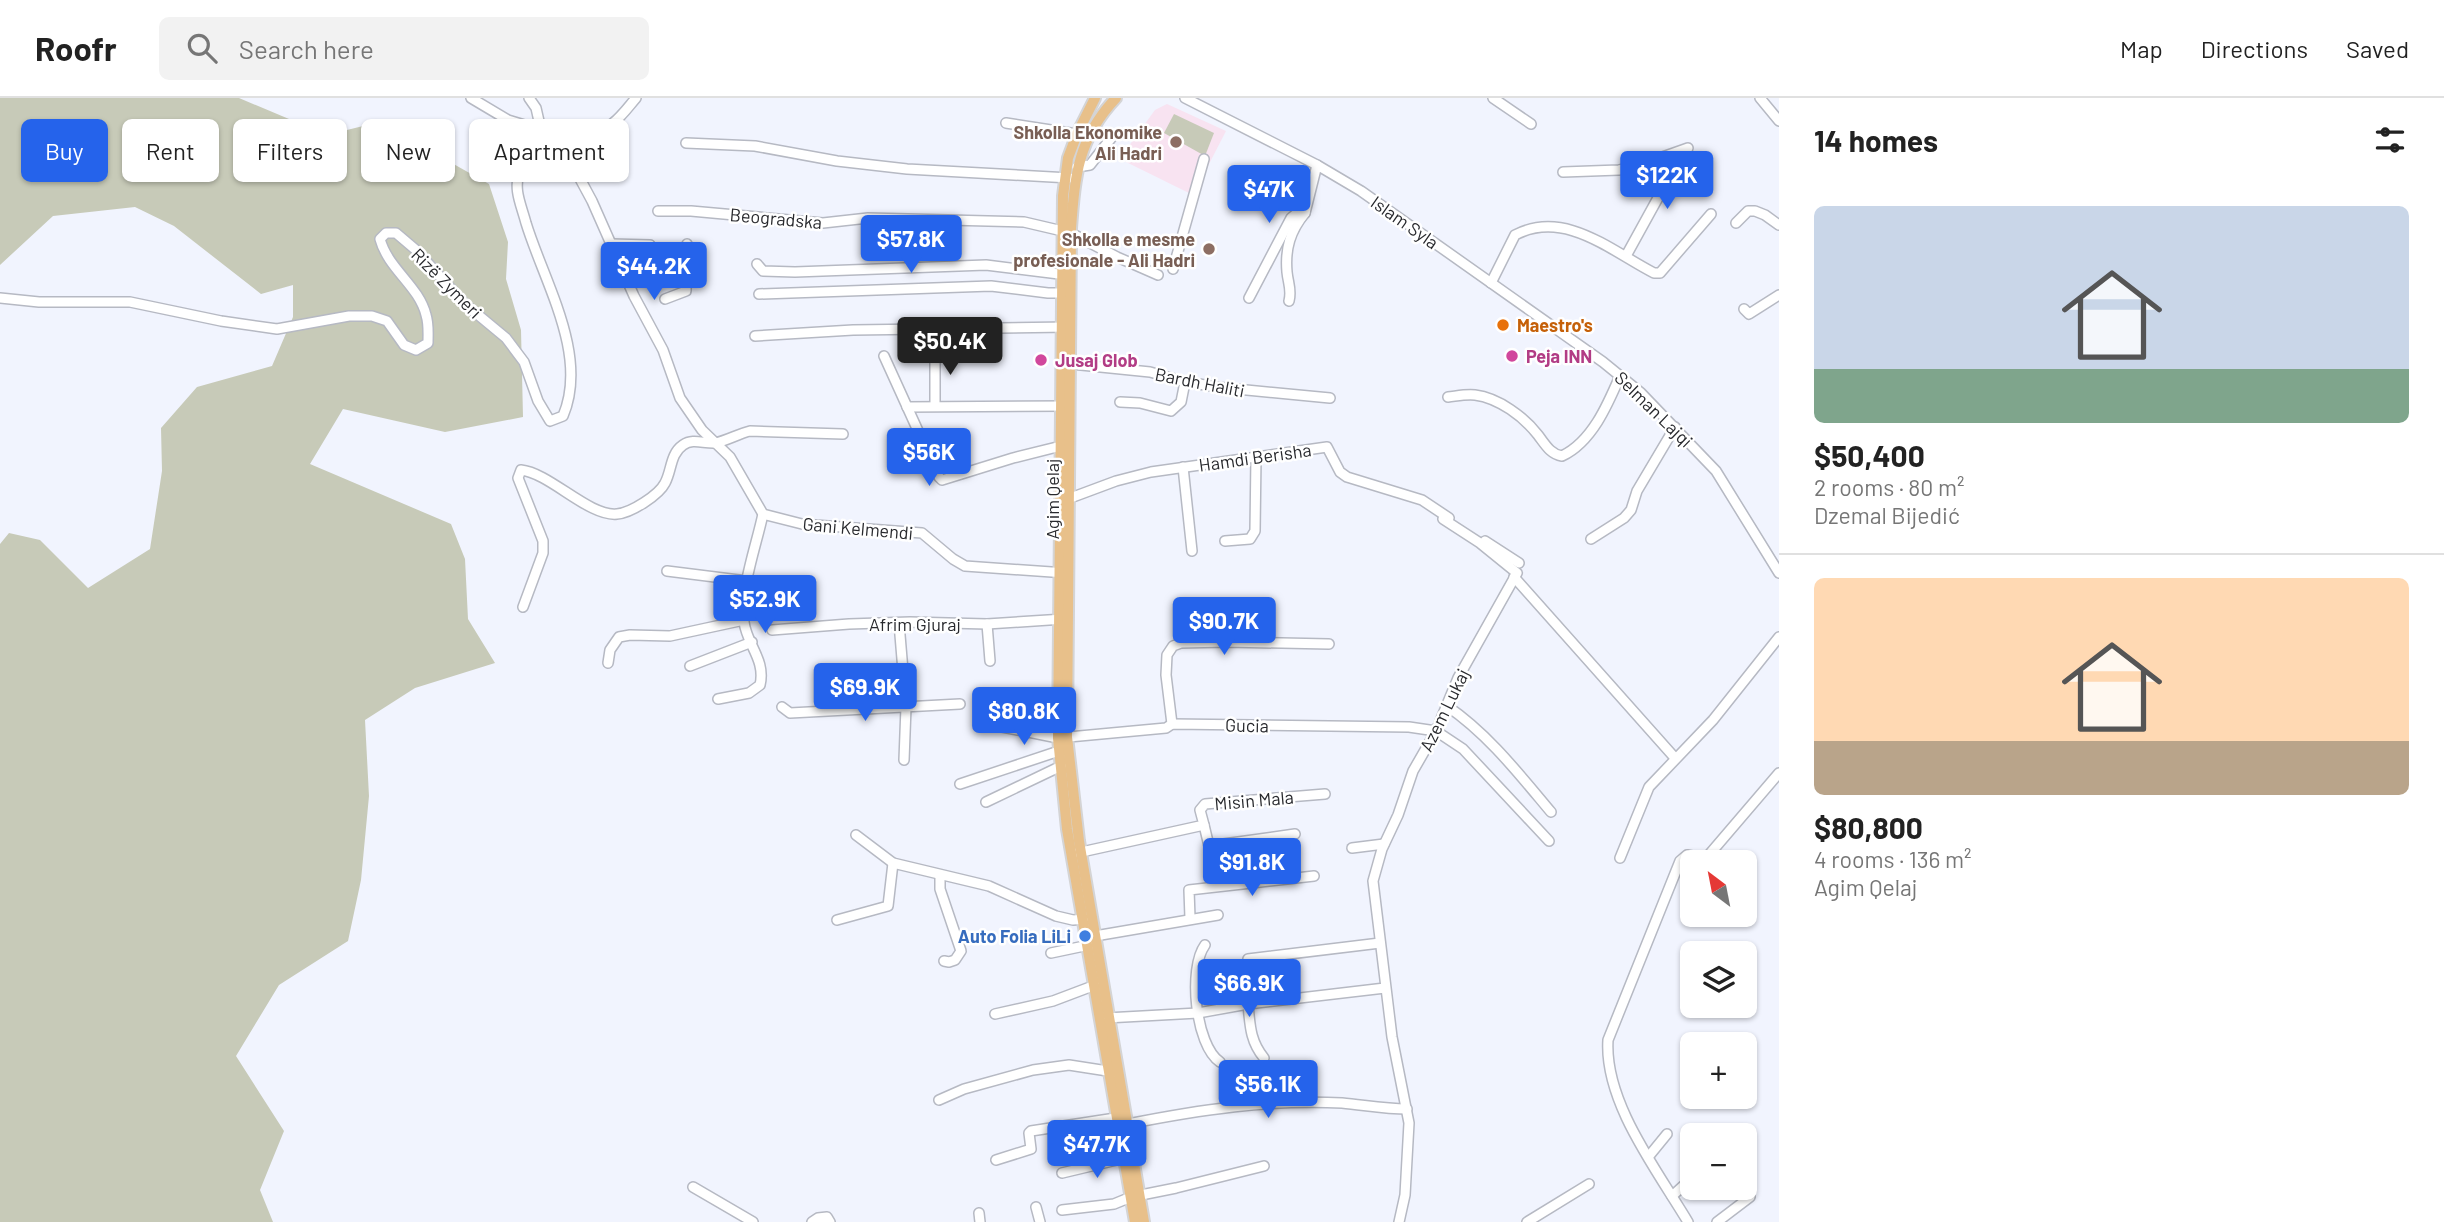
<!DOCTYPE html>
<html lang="en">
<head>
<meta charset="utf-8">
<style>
	body { margin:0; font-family:Barlow,sans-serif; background:#f2f2f2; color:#222; height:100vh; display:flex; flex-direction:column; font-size:26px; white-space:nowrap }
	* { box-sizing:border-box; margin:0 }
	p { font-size:23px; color:#767676 }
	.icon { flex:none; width:38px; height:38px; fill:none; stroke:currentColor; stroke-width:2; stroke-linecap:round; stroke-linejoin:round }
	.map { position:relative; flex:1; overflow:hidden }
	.sheet { display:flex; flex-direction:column; background:#fff; width:665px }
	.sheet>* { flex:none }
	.top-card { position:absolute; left:21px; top:21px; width:665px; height:63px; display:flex; gap:14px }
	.needle { width:46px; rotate:328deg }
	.fabs { position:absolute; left:1680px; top:752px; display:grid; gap:14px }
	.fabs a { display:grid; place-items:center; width:77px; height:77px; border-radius:10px; background:#fff; box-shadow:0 2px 5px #0004; font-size:35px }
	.price { position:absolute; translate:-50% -60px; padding:0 16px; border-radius:7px; background:#2563eb; color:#fff; font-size:23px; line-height:46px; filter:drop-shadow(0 2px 4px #0008) }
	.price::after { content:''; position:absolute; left:50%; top:42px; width:21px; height:16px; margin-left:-10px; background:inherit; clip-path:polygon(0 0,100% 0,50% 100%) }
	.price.on { background:#222; color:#fff }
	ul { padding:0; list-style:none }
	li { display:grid; align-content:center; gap:14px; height:371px; padding:0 35px }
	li+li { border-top:2px solid #e0e0e0 }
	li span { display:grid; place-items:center; height:217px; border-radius:10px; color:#555 }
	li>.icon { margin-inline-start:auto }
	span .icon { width:126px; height:126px; fill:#fffc; stroke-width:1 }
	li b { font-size:30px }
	h2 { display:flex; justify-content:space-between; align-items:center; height:84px; padding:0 35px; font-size:30px }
	.tag { padding:0 24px; border-radius:10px; background:#fff; box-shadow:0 2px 5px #0004; font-size:24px; line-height:63px }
	.tag.on { background:#2563eb; color:#fff }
	header { display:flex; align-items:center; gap:42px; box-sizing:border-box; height:98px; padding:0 35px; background:#fff; border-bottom:2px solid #e0e0e0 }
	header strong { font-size:33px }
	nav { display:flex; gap:38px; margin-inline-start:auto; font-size:24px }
	.search { width:490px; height:63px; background:#f2f2f2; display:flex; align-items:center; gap:18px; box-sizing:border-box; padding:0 24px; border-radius:10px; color:#767676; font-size:26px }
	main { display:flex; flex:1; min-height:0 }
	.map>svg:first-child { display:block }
</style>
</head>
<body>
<header>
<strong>Roofr</strong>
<div class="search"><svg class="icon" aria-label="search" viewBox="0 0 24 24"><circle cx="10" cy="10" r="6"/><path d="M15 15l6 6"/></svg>Search here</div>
<nav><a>Map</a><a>Directions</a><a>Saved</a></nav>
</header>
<main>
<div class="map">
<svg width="1779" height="1124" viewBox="0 0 1779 1124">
	<rect width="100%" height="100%" fill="#f1f4fe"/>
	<path fill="#f8e3f1" d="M1167 6 1226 33 1193 97 1124 63 1123 56 1155 12Z"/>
	<g fill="#c7cab8">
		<path d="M0 0H239L327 37 379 24 489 86 508 144 506 181 521 232 523 319 445 334 343 311 310 366 451 426 465 461 468 521 495 565 415 590 365 622 369 698 361 782 348 843 279 887 236 958 284 1033 260 1092 273 1124H0V446L9 435 40 442 88 490 150 451 162 373 161 330 197 289 272 268 293 219V187L261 196 174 128 135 109 53 118 0 167Z"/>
		<path d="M1174 16 1214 35 1205 58 1164 35Z"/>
	</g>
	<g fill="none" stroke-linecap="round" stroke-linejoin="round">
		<g stroke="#b6b9c3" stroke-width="12">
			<g id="minor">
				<path d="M471 0 508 22 541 32"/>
				<path d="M529 0 536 10 541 32 550 46 558 55 571 64 592 103 634 198 663 252 680 300 702 332 730 359 763 416 802 426 922 435 953 461 965 468 1066 475"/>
				<path d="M1185 0 1317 67 1361 93 1603 264 1641 295 1716 373 1779 475"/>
				<path d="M1493 0 1531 26"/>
				<path d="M1760 0 1779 23"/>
				<path d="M1006 25 1077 36"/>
				<path d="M686 45 755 48 837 63 907 71 1070 80"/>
				<path d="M1077 69 1090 67 1112 39"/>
				<path d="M1563 74 1619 72 1640 67 1688 50"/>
				<path d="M658 113H691L823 125 868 120 1024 124 1071 135 1117 159 1158 177"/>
				<path d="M1736 125 1748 113H1755L1765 117 1779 127"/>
				<path d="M612 146 650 147 655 165 686 162"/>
				<path d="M1626 158 1659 98 1657 84 1649 64"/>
				<path d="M757 166 763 173 795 174 986 167 1067 177"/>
				<path d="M1173 171 1204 61"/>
				<path d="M1491 185 1515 137C1565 111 1611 153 1654 175H1660L1711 116"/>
				<path d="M759 196 991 188 1048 195H1068"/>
				<path d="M0 200 39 204H130L221 223 277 231 349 218H372L387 223 404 247 416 252 428 245C428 236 429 226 426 217 419 188 388 171 380 141L386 135H396L416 152 465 206 506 240 524 264 538 303 550 323 563 318C589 257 544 184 526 125 520 103 514 94 519 72 550 57 587 48 613 25 622 18 629 8 636 0"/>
				<path d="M1249 200 1291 120 1297 115H1305L1317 67"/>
				<path d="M665 201 686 193 687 146"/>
				<path d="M1289 203C1292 192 1288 185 1287 174 1285 151 1290 133 1305 115"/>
				<path d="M1744 211 1749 216 1779 197"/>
				<path d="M755 238 853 232 1068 229"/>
				<path d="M935 251V308"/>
				<path d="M884 258 939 379 942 382 1013 360 1061 348"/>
				<path d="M1071 266 1150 274 1182 283 1216 289 1330 300"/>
				<path d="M1448 299C1457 298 1466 296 1475 297 1499 300 1524 319 1538 337 1545 346 1550 356 1562 358 1592 344 1608 306 1620 278"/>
				<path d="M1120 304 1140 305 1171 313 1181 304 1185 284"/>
				<path d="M907 309 1067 308"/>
				<path d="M1183 369 1192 453"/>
				<path d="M1065 402 1116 383 1151 374 1327 349 1340 374 1347 379 1422 402 1449 420"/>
				<path d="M1591 441 1624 420 1631 412 1637 393 1675 329"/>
				<path d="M1225 443 1250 441 1255 433 1256 359"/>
				<path d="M1485 443 1519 465"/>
				<path d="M667 473 747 483"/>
				<path d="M1514 479 1675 660"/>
				<path d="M523 509 543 455V443L518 380 521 372C550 375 589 419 617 416 631 415 659 397 665 385 672 372 670 356 683 347 693 340 704 346 715 345 726 343 738 336 750 333L843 336"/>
				<path d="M899 525 906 609 904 662"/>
				<path d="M987 526 990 563"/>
				<path d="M772 532 849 526 910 524 987 526 1064 521"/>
				<path d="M608 565 610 552 619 539 630 537 670 538 744 522"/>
				<path d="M690 568 752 544"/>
				<path d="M718 601 749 595 760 587C766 562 747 547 744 524 740 491 756 449 763 416"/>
				<path d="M1447 608C1488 636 1519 676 1551 714"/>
				<path d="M782 609 790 615 960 606"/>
				<path d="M1172 626 1166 577 1167 557 1173 548 1181 545 1227 544 1329 546"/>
				<path d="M997 628 1058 640 1166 630 1172 626 1409 629 1436 633 1463 651 1549 743"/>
				<path d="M960 686 1059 653"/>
				<path d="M986 704 1057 670 1067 668"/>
				<path d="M1204 727 1209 748 1295 736"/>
				<path d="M856 737 893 765 989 788 1056 818 1073 822 1087 821"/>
				<path d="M1352 750 1384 746"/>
				<path d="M1077 755 1204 727 1200 712 1205 706 1325 696"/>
				<path d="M1620 760 1649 689 1713 622 1779 539"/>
				<path d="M940 777V791L961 853 955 862 949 864 944 863"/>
				<path d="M1190 820 1189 792 1314 778"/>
				<path d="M837 822 888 808 893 765"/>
				<path d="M1095 838 1218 817"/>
				<path d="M1205 847C1188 870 1195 947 1220 964"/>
				<path d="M1051 855 1089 847"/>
				<path d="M1248 861 1380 845"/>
				<path d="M1248 906C1250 927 1250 943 1264 960"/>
				<path d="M995 916 1053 903 1098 886"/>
				<path d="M1106 920 1198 915 1248 906 1385 890"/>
				<path d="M939 1002 964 991 1033 972 1069 967 1114 974"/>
				<path d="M1128 1026C1198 1012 1271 1001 1342 1005 1364 1007 1385 1011 1407 1011"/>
				<path d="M1649 1058 1667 1036"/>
				<path d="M996 1062 1031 1051 1029 1035 1031 1033 1122 1019"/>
				<path d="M1062 1075 1125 1060"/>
				<path d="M693 1089 753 1124"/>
				<path d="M1672 1098 1692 1080"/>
				<path d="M1036 1109 1040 1124"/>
				<path d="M1062 1112 1114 1106 1131 1099 1176 1090 1264 1068"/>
				<path d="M979 1115 980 1124"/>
				<path d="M812 1124 818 1120 827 1119 830 1124"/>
				<path d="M1399 1124 1405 1097 1409 1025 1392 939 1373 783 1382 751 1398 717 1413 673 1436 633 1458 580 1517 475 1480 445 1443 421"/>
				<path d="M1527 1124 1589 1086"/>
				<path d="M1688 1124C1657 1072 1604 1004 1608 942L1680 763 1687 757 1702 760 1708 758 1779 675"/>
				<path d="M1717 1124 1750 1099"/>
			</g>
		</g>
		<g stroke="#d4d4d5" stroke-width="14">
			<g id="major">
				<path d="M1095 0 1077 36 1068 60 1063 98 1058 640 1067 731 1135 1124"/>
				<path d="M1116 0C1078 40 1075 77 1071 130L1067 639 1079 743 1144 1124"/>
			</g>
		</g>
		<use href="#minor" stroke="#fff" stroke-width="9"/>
		<use href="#major" stroke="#e8c08a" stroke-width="10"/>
	</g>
	<g fill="#8d6e63" stroke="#fff" stroke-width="2.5">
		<circle cx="1176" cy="44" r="7"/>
		<circle cx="1209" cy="151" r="7"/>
	</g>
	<circle fill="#e8710a" stroke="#fff" stroke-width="2.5" cx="1503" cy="227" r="7"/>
	<g fill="#d1479c" stroke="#fff" stroke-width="2.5">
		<circle cx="1512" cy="258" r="7"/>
		<circle cx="1041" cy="262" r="7"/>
	</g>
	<circle fill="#3f7fe0" stroke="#fff" stroke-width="2.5" cx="1085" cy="838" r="7"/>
	<g text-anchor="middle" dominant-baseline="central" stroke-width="5" stroke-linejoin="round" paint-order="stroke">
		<g font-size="18" font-weight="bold" fill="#785e54" stroke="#fff" text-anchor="end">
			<text x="1162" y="34">Shkolla Ekonomike<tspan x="1162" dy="21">Ali Hadri</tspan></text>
			<text x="1195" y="141">Shkolla e mesme<tspan x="1195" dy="21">profesionale - Ali Hadri</tspan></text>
		</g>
		<g font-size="18" fill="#28292d" stroke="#fff">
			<text transform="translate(776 120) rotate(5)">Beogradska</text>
			<text transform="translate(1405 124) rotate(35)">Islam Syla</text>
			<text transform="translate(447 185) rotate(45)">Rizë Zymeri</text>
			<text transform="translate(1200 284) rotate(11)">Bardh Haliti</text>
			<text transform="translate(1654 311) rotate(44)">Selman Lajqi</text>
			<text transform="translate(1255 359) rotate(-8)">Hamdi Berisha</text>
			<text transform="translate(1052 401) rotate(-90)">Agim Qelaj</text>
			<text transform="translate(858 430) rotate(5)">Gani Kelmendi</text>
			<text x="915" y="526">Afrim Gjuraj</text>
			<text transform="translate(1444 612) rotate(-64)">Azem Lukaj</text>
			<text transform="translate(1247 627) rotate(1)">Gucia</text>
			<text transform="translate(1254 702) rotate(-5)">Misin Mala</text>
		</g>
		<g font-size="18" font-weight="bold" fill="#c56008" stroke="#fff" text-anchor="start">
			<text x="1517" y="227">Maestro's</text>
		</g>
		<g font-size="18" font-weight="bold" fill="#b23c85" stroke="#fff" text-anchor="start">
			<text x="1526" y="258">Peja INN</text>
			<text x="1055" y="262">Jusaj Glob</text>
		</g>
		<g font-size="18" font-weight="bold" fill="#366cbe" stroke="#fff" text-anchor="end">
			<text x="1071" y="838">Auto Folia LiLi</text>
		</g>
	</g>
</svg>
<div class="fabs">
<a><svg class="needle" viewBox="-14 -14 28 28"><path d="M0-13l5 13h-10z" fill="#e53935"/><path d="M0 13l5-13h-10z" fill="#767676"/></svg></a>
<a><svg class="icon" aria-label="layers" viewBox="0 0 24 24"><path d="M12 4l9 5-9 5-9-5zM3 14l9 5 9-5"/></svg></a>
<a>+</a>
<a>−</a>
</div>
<b class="price" style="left:1667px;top:113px">$122K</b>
<b class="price" style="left:1269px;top:127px">$47K</b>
<b class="price" style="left:911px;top:177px">$57.8K</b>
<b class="price" style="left:654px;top:204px">$44.2K</b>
<b class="price on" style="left:950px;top:279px">$50.4K</b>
<b class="price" style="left:929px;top:390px">$56K</b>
<b class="price" style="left:765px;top:537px">$52.9K</b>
<b class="price" style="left:1224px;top:559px">$90.7K</b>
<b class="price" style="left:865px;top:625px">$69.9K</b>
<b class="price" style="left:1024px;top:649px">$80.8K</b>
<b class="price" style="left:1252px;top:800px">$91.8K</b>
<b class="price" style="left:1249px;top:921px">$66.9K</b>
<b class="price" style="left:1268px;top:1022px">$56.1K</b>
<b class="price" style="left:1097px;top:1082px">$47.7K</b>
<div class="top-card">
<a class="tag on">Buy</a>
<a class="tag">Rent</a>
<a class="tag">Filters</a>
<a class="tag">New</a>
<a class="tag">Apartment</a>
</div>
</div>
<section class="sheet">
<h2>14 homes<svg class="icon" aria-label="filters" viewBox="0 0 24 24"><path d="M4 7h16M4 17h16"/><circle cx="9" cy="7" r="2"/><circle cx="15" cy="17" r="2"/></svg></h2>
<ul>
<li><span style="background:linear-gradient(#c9d6e8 75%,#7fa58c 0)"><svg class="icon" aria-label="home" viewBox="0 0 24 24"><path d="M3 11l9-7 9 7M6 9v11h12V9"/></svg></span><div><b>$50,400</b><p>2 rooms · 80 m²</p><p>Dzemal Bijedić</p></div></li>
<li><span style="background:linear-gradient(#ffd9b3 75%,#b9a48a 0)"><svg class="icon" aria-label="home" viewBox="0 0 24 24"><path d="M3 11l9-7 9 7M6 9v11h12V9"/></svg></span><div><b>$80,800</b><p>4 rooms · 136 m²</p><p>Agim Qelaj</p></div></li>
</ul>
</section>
</main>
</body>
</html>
